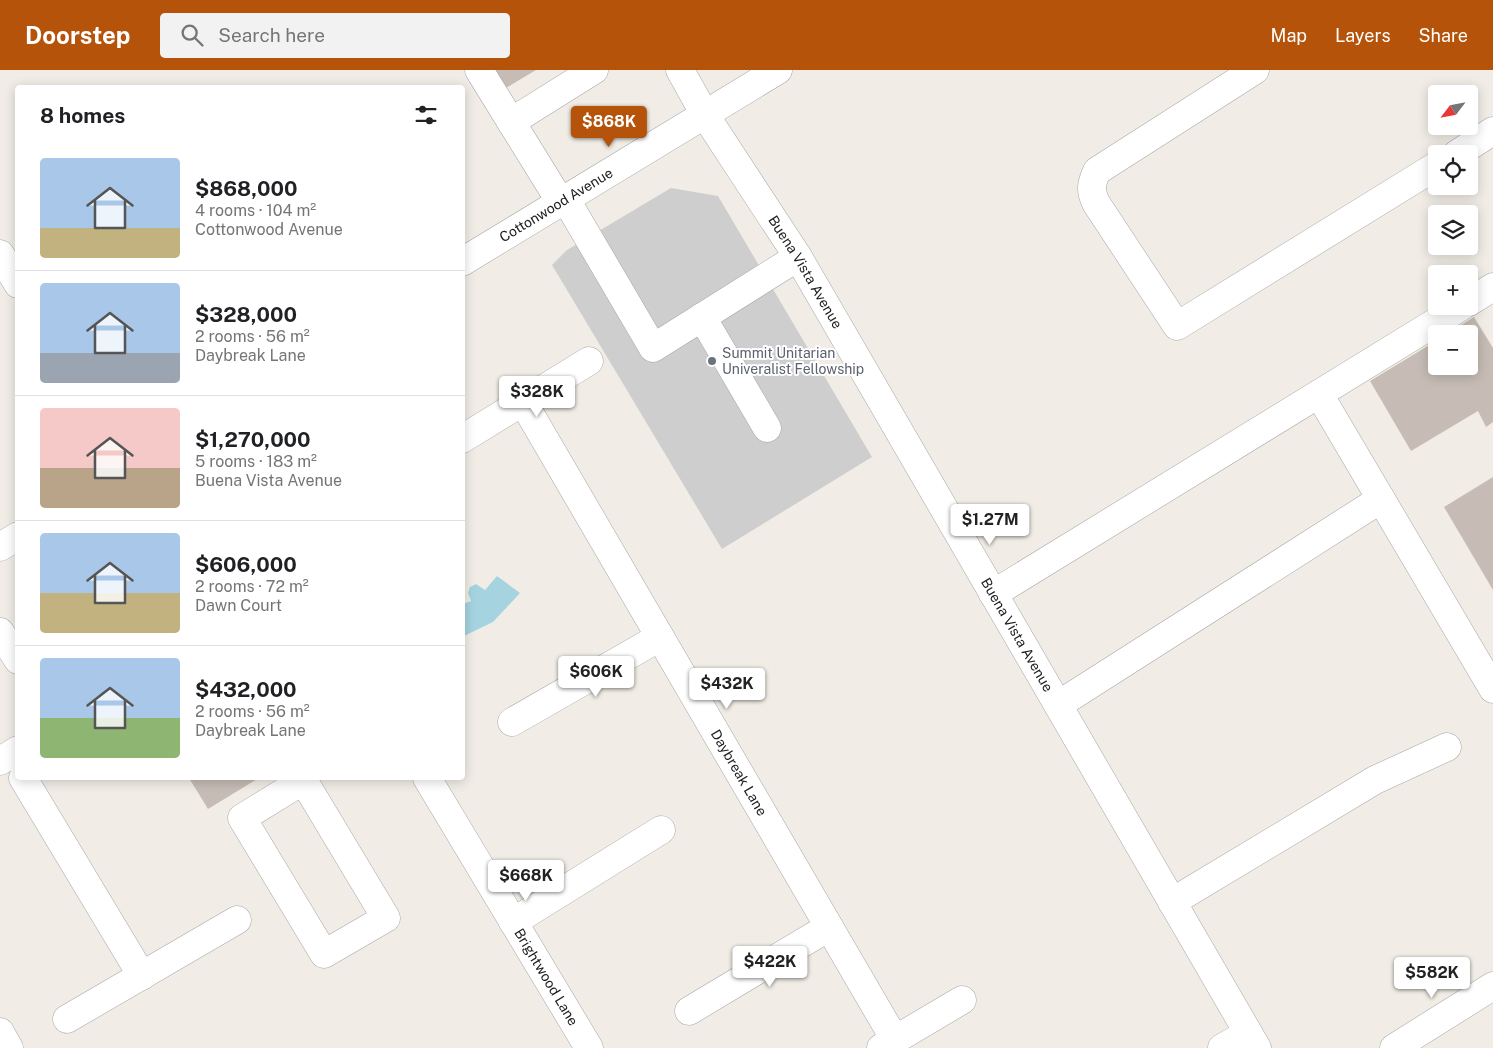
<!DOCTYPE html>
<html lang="en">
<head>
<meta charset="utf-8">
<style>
	body { margin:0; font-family:"Public Sans",sans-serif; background:#f2f2f2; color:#202124; height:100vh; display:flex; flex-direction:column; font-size:19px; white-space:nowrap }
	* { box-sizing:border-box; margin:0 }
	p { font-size:16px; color:#757577 }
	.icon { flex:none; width:28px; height:28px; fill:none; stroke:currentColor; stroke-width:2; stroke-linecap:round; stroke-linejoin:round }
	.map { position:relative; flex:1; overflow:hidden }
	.details { position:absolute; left:15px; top:15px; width:450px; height:695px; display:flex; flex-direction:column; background:#fff; border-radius:5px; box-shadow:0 2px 12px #0003 }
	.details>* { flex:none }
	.needle { width:32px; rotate:238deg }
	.tools { position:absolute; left:1428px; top:15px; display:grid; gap:10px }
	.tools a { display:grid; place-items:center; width:50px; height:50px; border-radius:5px; background:#fff; box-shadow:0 2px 12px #0003; font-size:25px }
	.price { position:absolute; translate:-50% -42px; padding:0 11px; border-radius:5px; background:#fff; color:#222; font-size:16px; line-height:32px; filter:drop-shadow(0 1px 2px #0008) }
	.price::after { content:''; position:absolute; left:50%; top:30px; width:15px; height:11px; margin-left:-8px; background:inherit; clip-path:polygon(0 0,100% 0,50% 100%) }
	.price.selected { background:#b45309; color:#fff }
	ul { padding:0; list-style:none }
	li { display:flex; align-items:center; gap:15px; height:125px; padding:0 25px }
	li+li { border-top:1px solid #e0e0e0 }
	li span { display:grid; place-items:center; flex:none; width:140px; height:100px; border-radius:5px; color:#555 }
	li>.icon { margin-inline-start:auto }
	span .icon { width:60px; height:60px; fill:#fffc; stroke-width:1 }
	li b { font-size:21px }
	h2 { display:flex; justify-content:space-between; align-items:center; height:60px; padding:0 25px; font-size:21px }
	header { display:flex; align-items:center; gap:30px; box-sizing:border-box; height:70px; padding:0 25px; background:#b45309; color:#fff }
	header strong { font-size:24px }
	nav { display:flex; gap:28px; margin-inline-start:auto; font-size:18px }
	.search { width:350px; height:45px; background:#f2f2f2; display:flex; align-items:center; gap:12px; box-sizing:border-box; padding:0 18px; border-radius:5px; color:#757577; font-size:19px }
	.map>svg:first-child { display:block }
</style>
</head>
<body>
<header>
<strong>Doorstep</strong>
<div class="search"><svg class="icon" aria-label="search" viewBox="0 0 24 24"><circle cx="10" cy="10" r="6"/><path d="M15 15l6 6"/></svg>Search here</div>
<nav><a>Map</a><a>Layers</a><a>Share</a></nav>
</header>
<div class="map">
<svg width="1493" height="978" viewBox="0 0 1493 978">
	<rect width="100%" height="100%" fill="#f1ede6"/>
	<path fill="#cecece" d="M671 118 718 126 872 387 722 479 552 195 567 180Z"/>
	<path fill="#a5d4e0" d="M497 506 520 523 493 552 464 566 463 534 471 531 468 523 470 517 476 514 485 520Z"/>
	<g fill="#c6bcb5">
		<path d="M488 0H536L501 21Z"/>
		<path d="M1474 247 1493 278V352L1486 357 1478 341 1411 381 1370 311 1436 271V296H1469V264H1447Z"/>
		<path d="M1493 407V520L1444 437Z"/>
		<path d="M189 708H259L208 739Z"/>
	</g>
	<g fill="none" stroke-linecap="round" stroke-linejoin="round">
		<g stroke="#a7a7a7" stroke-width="29">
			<g id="minor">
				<path d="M479 0 560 131"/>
				<path id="s1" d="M680 0 705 45 798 187 1257 978"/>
				<path d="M1255 0 1097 101C1091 114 1090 120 1096 133L1177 256 1436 96"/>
				<path d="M511 52 594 0"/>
				<path d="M1457 84 1493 61"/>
				<path d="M565 128 653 278 798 187"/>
				<path d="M0 184 18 214"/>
				<path id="s2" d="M462 192 778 0"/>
				<path d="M1469 232 1493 217"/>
				<path d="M702 247 767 358"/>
				<path d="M1319 324 1493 619"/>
				<path id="s3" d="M523 332 895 970"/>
				<path d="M462 369 589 291"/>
				<path d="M0 477 18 466"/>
				<path d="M993 524 1462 236"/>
				<path d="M0 562 18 590"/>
				<path d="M1058 635 1381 429"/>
				<path d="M512 652 660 567"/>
				<path d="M0 691 18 680"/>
				<path d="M23 708 142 906"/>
				<path d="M302 708 386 848 324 884 242 748 304 710"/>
				<path id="s4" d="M427 708 589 978"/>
				<path d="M1172 832 1375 710 1447 677"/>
				<path d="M513 852 661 760"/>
				<path d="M689 941 829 857"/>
				<path d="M67 949 237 850"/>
				<path d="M0 962 9 978"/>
				<path d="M881 978 962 930"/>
				<path d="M1222 978 1248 963"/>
				<path d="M1394 978 1493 916"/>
			</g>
		</g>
		<use href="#minor" stroke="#fff" stroke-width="28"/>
	</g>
	<circle fill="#6b7280" stroke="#fff" stroke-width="2" cx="712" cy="291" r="5"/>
	<g text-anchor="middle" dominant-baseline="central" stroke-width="4" stroke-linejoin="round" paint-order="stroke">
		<g font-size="14" fill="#202020" stroke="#fff">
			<text stroke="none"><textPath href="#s2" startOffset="110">Cottonwood Avenue</textPath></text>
			<text stroke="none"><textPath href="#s1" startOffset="238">Buena Vista Avenue</textPath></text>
			<text stroke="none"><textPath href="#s1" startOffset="658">Buena Vista Avenue</textPath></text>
			<text stroke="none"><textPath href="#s3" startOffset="429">Daybreak Lane</textPath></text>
			<text stroke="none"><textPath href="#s4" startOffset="232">Brightwood Lane</textPath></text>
		</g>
		<g font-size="14" fill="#5b616d" stroke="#fff" text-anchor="start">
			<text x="722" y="283">Summit Unitarian<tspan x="722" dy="16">Univeralist Fellowship</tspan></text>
		</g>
	</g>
</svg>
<div class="tools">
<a><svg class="needle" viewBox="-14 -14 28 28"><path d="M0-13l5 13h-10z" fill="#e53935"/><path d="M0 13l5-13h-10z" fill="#757577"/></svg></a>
<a><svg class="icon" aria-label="locate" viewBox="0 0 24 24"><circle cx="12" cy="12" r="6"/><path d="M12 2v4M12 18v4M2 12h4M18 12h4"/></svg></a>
<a><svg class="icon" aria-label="layers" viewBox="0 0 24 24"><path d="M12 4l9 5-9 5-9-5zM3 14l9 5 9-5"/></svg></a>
<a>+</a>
<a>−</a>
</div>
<b class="price selected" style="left:609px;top:78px">$868K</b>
<b class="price" style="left:537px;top:348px">$328K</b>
<b class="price" style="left:990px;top:476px">$1.27M</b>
<b class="price" style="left:596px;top:628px">$606K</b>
<b class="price" style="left:727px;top:640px">$432K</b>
<b class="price" style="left:526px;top:832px">$668K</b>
<b class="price" style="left:770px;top:918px">$422K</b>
<b class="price" style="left:1432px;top:929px">$582K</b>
<section class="details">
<h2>8 homes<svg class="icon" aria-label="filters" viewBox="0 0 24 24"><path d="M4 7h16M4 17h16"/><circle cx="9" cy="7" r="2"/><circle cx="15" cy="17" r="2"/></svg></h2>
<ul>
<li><span style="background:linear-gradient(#a9c7e8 70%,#c2b280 0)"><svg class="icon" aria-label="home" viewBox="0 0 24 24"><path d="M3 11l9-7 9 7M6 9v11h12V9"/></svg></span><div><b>$868,000</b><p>4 rooms · 104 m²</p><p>Cottonwood Avenue</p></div></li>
<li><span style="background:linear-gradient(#a9c7e8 70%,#9aa5b1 0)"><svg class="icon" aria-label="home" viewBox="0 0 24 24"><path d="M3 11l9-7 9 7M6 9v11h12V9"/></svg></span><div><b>$328,000</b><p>2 rooms · 56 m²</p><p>Daybreak Lane</p></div></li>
<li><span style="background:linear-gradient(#f6c9c9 60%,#b9a48a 0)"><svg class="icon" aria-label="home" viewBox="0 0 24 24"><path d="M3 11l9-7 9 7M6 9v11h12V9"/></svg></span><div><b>$1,270,000</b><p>5 rooms · 183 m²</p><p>Buena Vista Avenue</p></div></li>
<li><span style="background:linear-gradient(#a9c7e8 60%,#c2b280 0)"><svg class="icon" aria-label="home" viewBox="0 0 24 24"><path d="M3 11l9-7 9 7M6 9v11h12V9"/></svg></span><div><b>$606,000</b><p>2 rooms · 72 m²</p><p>Dawn Court</p></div></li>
<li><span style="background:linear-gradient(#a9c7e8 60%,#8fb573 0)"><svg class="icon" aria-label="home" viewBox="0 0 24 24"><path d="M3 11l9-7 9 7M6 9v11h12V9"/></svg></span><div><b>$432,000</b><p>2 rooms · 56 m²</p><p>Daybreak Lane</p></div></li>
</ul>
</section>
</div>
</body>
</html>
